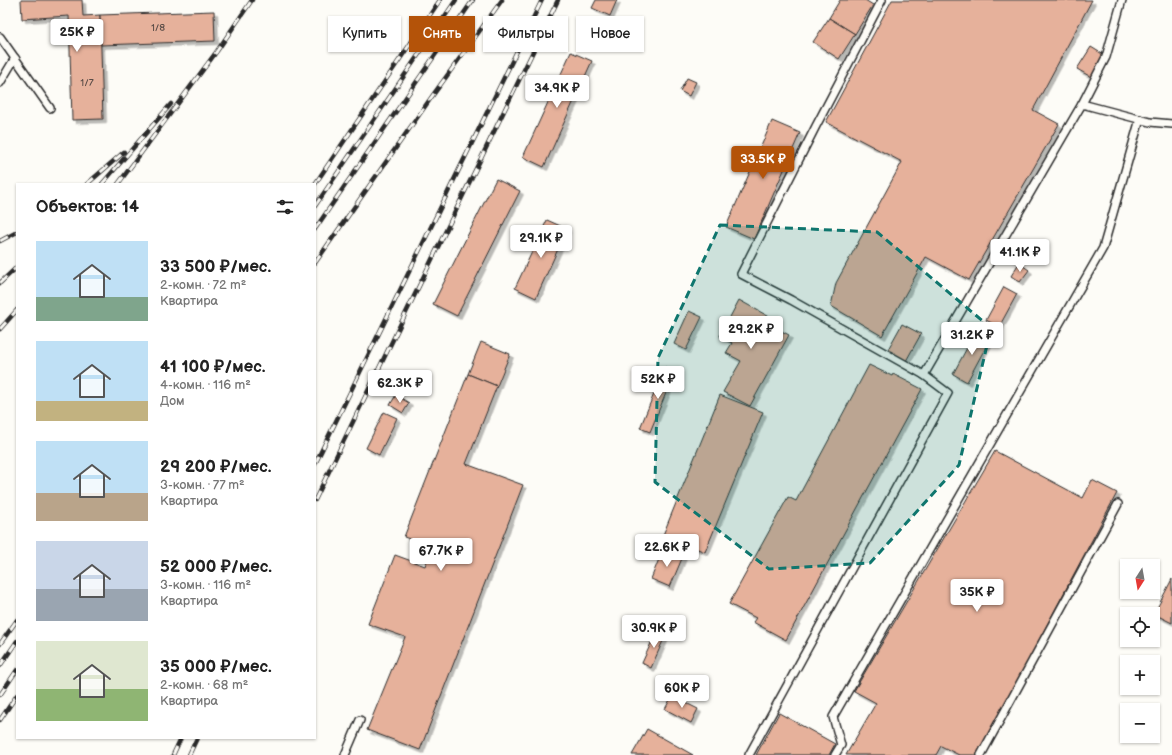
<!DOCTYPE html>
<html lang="ru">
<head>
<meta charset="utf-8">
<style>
	body { margin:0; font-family:"Balsamiq Sans",sans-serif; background:#f2f2f2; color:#222; height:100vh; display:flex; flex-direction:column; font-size:15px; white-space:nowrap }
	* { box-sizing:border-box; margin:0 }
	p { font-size:13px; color:#767676 }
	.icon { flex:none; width:22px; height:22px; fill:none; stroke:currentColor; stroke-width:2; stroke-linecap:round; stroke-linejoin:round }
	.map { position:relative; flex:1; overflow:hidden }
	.details { position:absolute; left:16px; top:183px; width:300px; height:556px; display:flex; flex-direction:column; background:#fff; border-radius:0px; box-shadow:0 1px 3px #0004 }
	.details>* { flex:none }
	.guide { position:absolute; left:328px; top:16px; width:380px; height:36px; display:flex; gap:8px }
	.needle { width:26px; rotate:191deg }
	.controls { position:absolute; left:1120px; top:559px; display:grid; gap:8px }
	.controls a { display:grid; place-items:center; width:40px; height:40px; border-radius:0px; background:#fff; box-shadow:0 1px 3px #0004; font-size:20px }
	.price { position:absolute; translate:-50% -34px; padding:0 9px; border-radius:4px; background:#fff; color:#222; font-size:13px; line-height:26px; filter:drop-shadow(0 1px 2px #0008) }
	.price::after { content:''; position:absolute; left:50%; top:24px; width:12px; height:9px; margin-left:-6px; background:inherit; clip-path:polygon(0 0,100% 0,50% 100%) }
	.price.selected { background:#b45309; color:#fff }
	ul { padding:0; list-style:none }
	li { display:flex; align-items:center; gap:12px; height:100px; padding:0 20px }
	li span { display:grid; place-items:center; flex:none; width:112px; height:80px; border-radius:0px; color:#555 }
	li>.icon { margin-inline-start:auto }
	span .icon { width:48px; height:48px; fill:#fffc; stroke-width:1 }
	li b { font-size:17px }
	h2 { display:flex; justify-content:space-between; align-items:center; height:48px; padding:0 20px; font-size:17px }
	.pill { padding:0 14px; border-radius:0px; background:#fff; box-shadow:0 1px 3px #0004; font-size:14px; line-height:36px }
	.pill.selected { background:#b45309; color:#fff }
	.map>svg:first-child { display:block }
</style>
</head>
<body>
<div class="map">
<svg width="1172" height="755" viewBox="0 0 1172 755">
	<defs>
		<filter id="shadow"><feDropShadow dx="3.5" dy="3.5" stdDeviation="0" flood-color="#0004"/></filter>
	</defs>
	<rect width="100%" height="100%" fill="#fdfcf7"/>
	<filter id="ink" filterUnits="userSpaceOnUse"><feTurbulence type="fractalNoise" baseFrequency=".025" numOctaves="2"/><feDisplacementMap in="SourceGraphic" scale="8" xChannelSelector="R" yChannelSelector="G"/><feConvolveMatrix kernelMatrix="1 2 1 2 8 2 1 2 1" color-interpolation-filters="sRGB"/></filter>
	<g filter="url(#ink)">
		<g fill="#e6b19b" stroke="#2b2b2b" filter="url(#shadow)">
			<path d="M21 0H82L83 16 100 15 103 119 72 120 69 16 22 19Z"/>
			<path d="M596 0H617L610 16 592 8Z"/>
			<path d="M840 0H865L873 5 855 34 829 18Z"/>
			<path d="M892 0H1092L1033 110 1059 124 969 280 926 257 882 336 831 306 836 283 902 162 826 122Z"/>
			<path d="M214 11 215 41 101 45 100 15Z"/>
			<path d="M829 18 855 34 839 59 813 42Z"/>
			<path d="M1091 47 1104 55 1091 77 1077 69Z"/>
			<path d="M571 52 592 61 544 167 523 157Z"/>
			<path d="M687 78 696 82 689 96 680 91Z"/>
			<path d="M772 121 800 133 754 239 726 227Z"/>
			<path d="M496 179 520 191 457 316 433 304Z"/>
			<path d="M547 220 567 229 536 298 515 288Z"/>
			<path d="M1019 263 1029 270 1020 282 1011 276Z"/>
			<path d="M1004 287 1017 294 999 327 986 320Z"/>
			<path d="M739 300 775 320 772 326 789 335 750 406 723 392 741 361 726 353 732 343 720 336Z"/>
			<path d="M689 311 702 317 686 350 674 344Z"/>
			<path d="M902 324 921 334 906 361 887 351Z"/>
			<path d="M976 331 990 339 967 382 953 374Z"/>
			<path d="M481 342 510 354 497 386 468 374Z"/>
			<path d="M869 365 892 376 893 374 922 389 786 640 753 622 756 618 729 604 788 497 796 501Z"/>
			<path d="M665 367 675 371 650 432 640 428Z"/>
			<path d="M468 374 497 386 466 464 523 485 420 750 367 730 405 637 368 624 395 555 425 566 432 547 404 537Z"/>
			<path d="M396 395 409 403 403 413 390 405Z"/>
			<path d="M720 395 763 412 705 552 663 535Z"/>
			<path d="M384 412 397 418 379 455 366 448Z"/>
			<path d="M995 451 1083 498 1092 480 1117 493 978 755H959L941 746 936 755H846L876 703 854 691Z"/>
			<path d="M663 549 683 556 670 587 651 579Z"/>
			<path d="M1172 579V623L1154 614Z"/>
			<path d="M657 630 666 634 651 668 642 663Z"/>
			<path d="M672 696 698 709 691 723 665 709Z"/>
			<path d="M779 713 835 744 829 755H756Z"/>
			<path d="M647 729 693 755H632Z"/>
		</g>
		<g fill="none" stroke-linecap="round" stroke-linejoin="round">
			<g stroke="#2b2b2b" stroke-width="10">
				<g id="service">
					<path d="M882 0 816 126 741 274 791 300 924 375"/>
					<path d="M0 37 50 108"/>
					<path d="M0 83 15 58"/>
					<path d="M1082 104 1150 122 1172 124"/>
					<path d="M345 755 360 720"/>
					<path d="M749 755 948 393 924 375 1082 104 1106 57 1122 0"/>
					<path d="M835 755 841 745 833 717 1103 248 1140 119"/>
					<path d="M981 755 1118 504"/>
				</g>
			</g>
			<use href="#service" stroke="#fdfcf7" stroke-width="7"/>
			<g stroke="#2b2b2b" stroke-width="4.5">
				<g id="rail">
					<path d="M87 184 124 152"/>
					<path d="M102 184 171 104"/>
					<path d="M118 184 217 51 252 0"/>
					<path d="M315 184 440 0"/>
					<path d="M315 206 456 0"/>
					<path d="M315 229 473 0"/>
					<path d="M0 241 17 232"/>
					<path d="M315 263 433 95 502 0"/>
					<path d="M0 283 17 267"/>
					<path d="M0 329 17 310"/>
					<path d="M315 464 542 0"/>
					<path d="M315 500 558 0"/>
					<path d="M0 644 17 620"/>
					<path d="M0 666 17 641"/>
					<path d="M0 695 17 670"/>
					<path d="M0 720 17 695"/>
					<path d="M173 755 181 738"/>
					<path d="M189 755 197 738"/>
				</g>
			</g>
			<use href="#rail" stroke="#fdfcf7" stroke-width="3" stroke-dasharray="9" stroke-linecap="butt"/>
		</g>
	</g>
	<path fill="#0f766e" fill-opacity="0.2" stroke="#0f766e" stroke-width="3" stroke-dasharray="8 5" stroke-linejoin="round" d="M720 225 877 232 991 328 959 465 870 563 769 569 655 482 658 358Z"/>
	<g text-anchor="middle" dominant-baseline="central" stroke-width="3.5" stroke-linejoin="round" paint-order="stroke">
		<g font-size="10" fill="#5a4c47">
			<text x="158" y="28">1/8</text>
			<text x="87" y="83">1/7</text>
		</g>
	</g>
</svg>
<div class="controls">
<a><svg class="needle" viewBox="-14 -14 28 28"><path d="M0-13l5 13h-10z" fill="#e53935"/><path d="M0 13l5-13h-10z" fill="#767676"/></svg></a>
<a><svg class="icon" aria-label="locate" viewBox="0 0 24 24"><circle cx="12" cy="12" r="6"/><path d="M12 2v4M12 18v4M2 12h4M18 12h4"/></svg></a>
<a>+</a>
<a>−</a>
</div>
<b class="price" style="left:77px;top:53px">25K ₽</b>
<b class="price" style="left:557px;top:109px">34.9K ₽</b>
<b class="price selected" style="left:763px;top:180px">33.5K ₽</b>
<b class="price" style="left:541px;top:259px">29.1K ₽</b>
<b class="price" style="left:1020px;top:273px">41.1K ₽</b>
<b class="price" style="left:751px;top:350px">29.2K ₽</b>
<b class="price" style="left:972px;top:356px">31.2K ₽</b>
<b class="price" style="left:658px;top:400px">52K ₽</b>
<b class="price" style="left:400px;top:404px">62.3K ₽</b>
<b class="price" style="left:667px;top:568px">22.6K ₽</b>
<b class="price" style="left:441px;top:572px">67.7K ₽</b>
<b class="price" style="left:977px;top:613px">35K ₽</b>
<b class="price" style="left:654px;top:649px">30.9K ₽</b>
<b class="price" style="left:682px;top:709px">60K ₽</b>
<div class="guide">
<a class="pill">Купить</a>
<a class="pill selected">Снять</a>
<a class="pill">Фильтры</a>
<a class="pill">Новое</a>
</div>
<section class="details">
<h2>Объектов: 14<svg class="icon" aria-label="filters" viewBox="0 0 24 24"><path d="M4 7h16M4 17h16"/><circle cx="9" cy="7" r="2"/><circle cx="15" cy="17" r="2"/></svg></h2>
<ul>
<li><span style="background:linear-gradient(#bfe0f5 70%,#7fa58c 0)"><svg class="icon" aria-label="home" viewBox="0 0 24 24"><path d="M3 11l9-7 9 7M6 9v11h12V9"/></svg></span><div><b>33 500 ₽/мес.</b><p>2-комн. · 72 m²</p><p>Квартира</p></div></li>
<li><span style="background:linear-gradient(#bfe0f5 75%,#c2b280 0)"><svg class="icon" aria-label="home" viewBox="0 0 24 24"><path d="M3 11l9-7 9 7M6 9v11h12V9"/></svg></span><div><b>41 100 ₽/мес.</b><p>4-комн. · 116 m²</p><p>Дом</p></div></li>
<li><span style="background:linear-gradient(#bfe0f5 65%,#b9a48a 0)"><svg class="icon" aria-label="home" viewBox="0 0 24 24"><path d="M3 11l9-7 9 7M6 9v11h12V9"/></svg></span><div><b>29 200 ₽/мес.</b><p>3-комн. · 77 m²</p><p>Квартира</p></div></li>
<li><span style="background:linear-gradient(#c9d6e8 60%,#9aa5b1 0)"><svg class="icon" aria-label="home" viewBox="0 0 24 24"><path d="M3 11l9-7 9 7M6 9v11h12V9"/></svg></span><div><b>52 000 ₽/мес.</b><p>3-комн. · 116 m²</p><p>Квартира</p></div></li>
<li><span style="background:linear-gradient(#dfe7d0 60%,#8fb573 0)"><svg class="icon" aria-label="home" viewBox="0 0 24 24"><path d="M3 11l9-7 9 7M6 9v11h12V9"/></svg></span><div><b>35 000 ₽/мес.</b><p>2-комн. · 68 m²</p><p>Квартира</p></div></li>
</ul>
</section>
</div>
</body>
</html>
